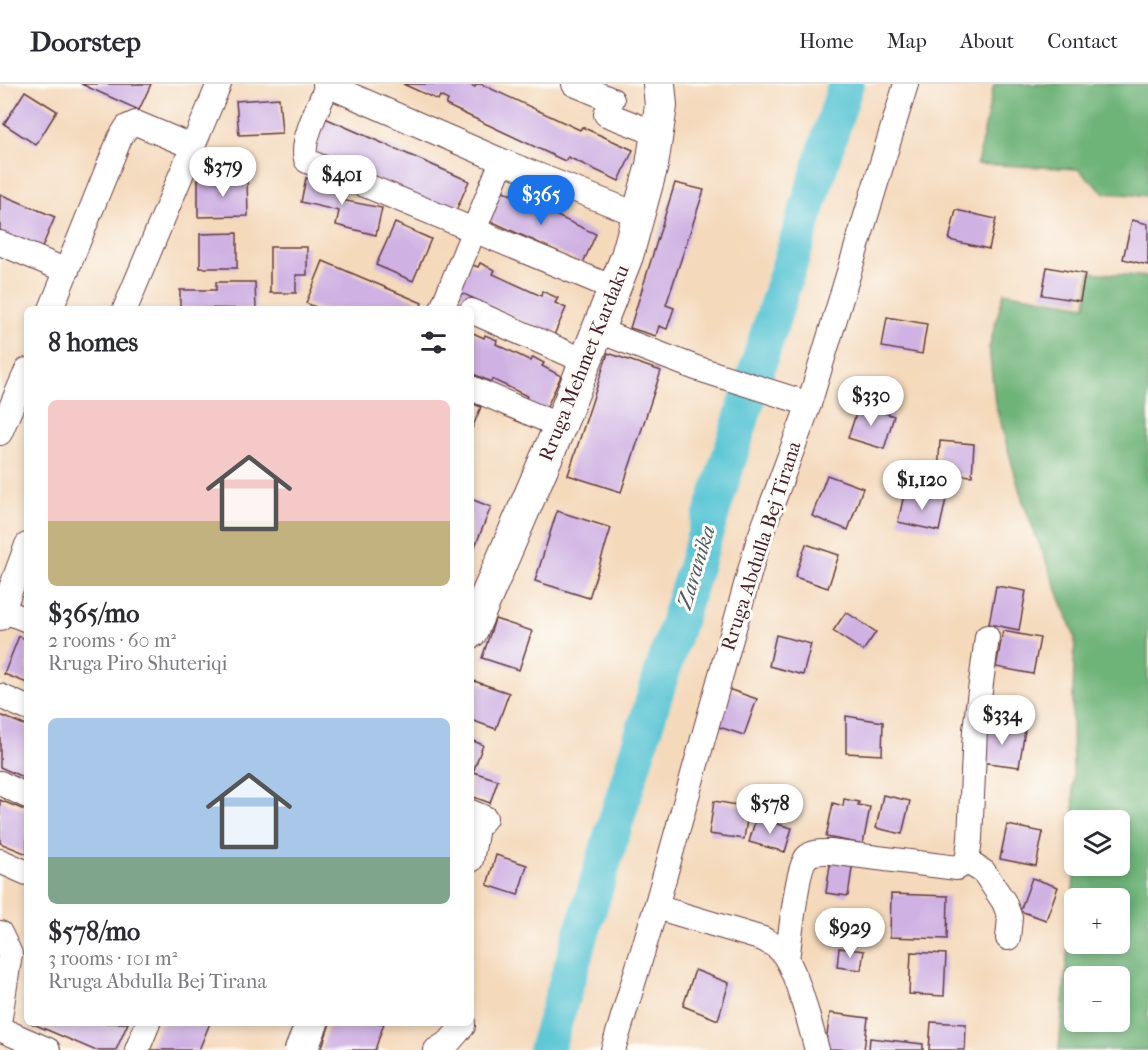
<!DOCTYPE html>
<html lang="en">
<head>
<meta charset="utf-8">
<style>
	body { margin:0; font-family:"IM FELL French Canon",serif; background:#f7f7f7; color:#2b2b33; height:100vh; display:flex; flex-direction:column; font-size:22px; white-space:nowrap }
	* { box-sizing:border-box; margin:0 }
	p { font-size:20px; color:#7c7c81 }
	.icon { flex:none; width:33px; height:33px; fill:none; stroke:currentColor; stroke-width:2; stroke-linecap:round; stroke-linejoin:round }
	.map { position:relative; flex:1; overflow:hidden }
	.details { position:absolute; left:24px; top:222px; width:450px; height:720px; display:flex; flex-direction:column; background:#fff; border-radius:9px; box-shadow:0 3px 9px #0003 }
	.details>* { flex:none }
	.tools { position:absolute; left:1064px; top:726px; display:grid; gap:12px }
	.tools a { display:grid; place-items:center; width:66px; height:66px; border-radius:9px; background:#fff; box-shadow:0 3px 9px #0003; font-size:30px }
	.price { position:absolute; translate:-50% -51px; padding:0 14px; border-radius:21px; background:#fff; color:#222; font-size:20px; line-height:39px; filter:drop-shadow(0 2px 3px #0008) }
	.price::after { content:''; position:absolute; left:50%; top:36px; width:18px; height:14px; margin-left:-9px; background:inherit; clip-path:polygon(0 0,100% 0,50% 100%) }
	.price.on { background:#1a73e8; color:#fff }
	ul { padding:0; list-style:none }
	li { display:grid; align-content:center; gap:12px; height:318px; padding:0 24px }
	li span { display:grid; place-items:center; height:186px; border-radius:9px; color:#555 }
	li>.icon { margin-inline-start:auto }
	span .icon { width:108px; height:108px; fill:#fffc; stroke-width:1 }
	li b { font-size:26px }
	h2 { display:flex; justify-content:space-between; align-items:center; height:72px; padding:0 24px; font-size:26px }
	header { display:flex; align-items:center; gap:36px; box-sizing:border-box; height:84px; padding:0 30px; background:#fff; border-bottom:2px solid #e1e1e2 }
	header strong { font-size:28px }
	nav { display:flex; gap:33px; margin-inline-start:auto; font-size:21px }
	.map>svg:first-child { display:block }
</style>
</head>
<body>
<header>
<strong>Doorstep</strong>
<nav><a>Home</a><a>Map</a><a>About</a><a>Contact</a></nav>
</header>
<div class="map">
<svg width="1148" height="966" viewBox="0 0 1148 966">
	<rect width="100%" height="100%" fill="#fdfcf7"/>
	<filter id="ink" filterUnits="userSpaceOnUse"><feTurbulence type="fractalNoise" baseFrequency=".0167" numOctaves="2"/><feDisplacementMap in="SourceGraphic" scale="12" xChannelSelector="R" yChannelSelector="G"/><feConvolveMatrix kernelMatrix="1 2 1 2 8 2 1 2 1" color-interpolation-filters="sRGB"/></filter>
	<filter id="wash" filterUnits="userSpaceOnUse"><feTurbulence type="fractalNoise" baseFrequency=".008" numOctaves="4" result="noise"/><feDisplacementMap in="SourceGraphic" scale="24" xChannelSelector="R" yChannelSelector="G"/><feGaussianBlur stdDeviation="1.35" result="paint"/><feColorMatrix in="noise" values="0 0 0 0 0 0 0 0 0 0 0 0 0 0 0 0 0 1.4 0 .05"/><feComposite in="paint" operator="in"/></filter>
	<g filter="url(#wash)">
		<rect width="100%" height="100%" fill="#f4d9bb"/>
		<g fill="#6eb378" stroke="#5c6952" stroke-width="1.5" fill-rule="evenodd">
			<path d="M994 0H1148V112L1104 109 1078 85 977 80Z"/>
			<path d="M1090 188 1148 193V966H1059L1075 782H1119V736H1074L1072 637 1075 553 1022 415 995 319 989 264 1004 208 1086 222ZM1074 814H1119V860H1074ZM1074 892H1119V938H1074Z"/>
		</g>
		<g fill="none" stroke-linecap="round" stroke-linejoin="round">
			<path stroke="#5bc6d5" stroke-width="36" d="M546 966 634 678 846 0"/>
		</g>
		<g id="blocks">
			<g fill="#cfb1e3">
				<path d="M81 0H151L139 26Z"/>
				<path d="M403 0H468L475 3 476 0H481L580 46 582 43 633 66 619 97 568 73 565 77 446 21 448 16 440 12 438 16Z"/>
				<path d="M25 7 57 27 36 61 4 40Z"/>
				<path d="M279 14 282 49 239 51 236 17Z"/>
				<path d="M325 34 469 97 455 129 311 67Z"/>
				<path d="M247 94 248 132 198 133V95Z"/>
				<path d="M306 94 344 102 341 116 382 124 376 151 336 141 339 127 301 118Z"/>
				<path d="M675 99 704 106 666 221 674 224 667 245 659 242 656 252 630 244Z"/>
				<path d="M499 105 596 150 583 179 486 135Z"/>
				<path d="M0 110 55 133 40 168 0 152Z"/>
				<path d="M956 126 996 135 989 165 949 156Z"/>
				<path d="M1132 136 1148 140V181L1123 175Z"/>
				<path d="M395 139 431 155 413 197 376 181Z"/>
				<path d="M237 149V184H200V150Z"/>
				<path d="M270 163H307V191H296V209H270Z"/>
				<path d="M323 177 422 219 420 225H320L306 219Z"/>
				<path d="M480 179 495 186 493 190 541 212 542 207 558 214 555 219 566 224 554 251 457 207 470 180 478 183Z"/>
				<path d="M1047 183 1085 190 1080 217 1042 211Z"/>
				<path d="M216 198H255L256 225 180 224V206H216Z"/>
				<path d="M887 233 927 240 922 270 882 263Z"/>
				<path d="M471 248 484 254 485 251 497 256 496 260 531 277 533 273 544 279 542 282 561 292 545 327 525 317 527 312 492 295 491 298 471 289Z"/>
				<path d="M608 269 661 287 621 408 568 391Z"/>
				<path d="M471 319 481 323 471 347Z"/>
				<path d="M859 321 894 332 884 365 848 354Z"/>
				<path d="M940 357 974 360 972 392 938 389Z"/>
				<path d="M827 391 863 404 848 446 812 432Z"/>
				<path d="M905 406 946 415 939 447 898 438Z"/>
				<path d="M471 415 491 423 474 465 471 464Z"/>
				<path d="M557 427 611 444 589 514 535 497Z"/>
				<path d="M806 460 839 471 828 504 795 493Z"/>
				<path d="M996 502 1026 507 1019 546 989 540Z"/>
				<path d="M846 528 876 548 863 567 833 547Z"/>
				<path d="M495 535 532 547 519 586 482 574Z"/>
				<path d="M1003 547 1040 554 1033 590 996 583Z"/>
				<path d="M776 551 811 560 803 591 769 582Z"/>
				<path d="M19 552 27 556V599L4 590Z"/>
				<path d="M471 596 509 609 496 645 471 636Z"/>
				<path d="M728 605 757 615 744 651 716 642Z"/>
				<path d="M0 631 27 642V695L0 683Z"/>
				<path d="M846 632 883 638 882 671 846 669Z"/>
				<path d="M986 640 1025 646 1019 683 980 678Z"/>
				<path d="M471 656 483 661 473 688 498 696 490 719 471 712Z"/>
				<path d="M883 711 910 717 902 750 876 744Z"/>
				<path d="M844 715 859 718 858 721 870 723 863 760 826 753 833 719 843 722Z"/>
				<path d="M0 716 27 727V770L0 759Z"/>
				<path d="M714 717 749 723 744 755 709 750Z"/>
				<path d="M756 734 792 744 785 768 749 758Z"/>
				<path d="M1007 741 1043 748 1036 782 1000 775Z"/>
				<path d="M496 771 527 781 518 811 487 801Z"/>
				<path d="M831 774 853 777 848 812 826 809Z"/>
				<path d="M1032 794 1058 803 1046 836 1020 827Z"/>
				<path d="M891 810 948 812 947 855 890 853Z"/>
				<path d="M839 864 864 867 861 886 837 883Z"/>
				<path d="M911 868 946 870 944 912 909 910Z"/>
				<path d="M695 886 729 899 718 936 683 922Z"/>
				<path d="M830 929 868 934 864 966 825 965Z"/>
				<path d="M931 938 966 940 965 966H929Z"/>
				<path d="M31 939H128L116 966H94Z"/>
				<path d="M161 939H210L199 966H149Z"/>
				<path d="M330 939H384L375 966H321Z"/>
				<path d="M870 954 923 960V966H869Z"/>
			</g>
		</g>
	</g>
	<g filter="url(#ink)">
		<use href="#blocks" fill-opacity="0" stroke="#643b41" stroke-width="1.5"/>
		<g fill="none" stroke-linecap="round" stroke-linejoin="round">
			<g stroke="#643b41" stroke-width="26">
				<g id="minor">
					<path d="M325 0 502 77 639 131"/>
					<path d="M328 0C321 17 298 61 307 77L616 205"/>
					<path d="M574 0 612 16 606 30 658 50"/>
					<path d="M0 159 67 187"/>
					<path d="M51 225 120 54 127 43 136 39 193 63"/>
					<path d="M125 225 219 0"/>
					<path d="M442 225 502 77"/>
					<path d="M471 227 587 278"/>
					<path d="M599 247 696 284 809 320"/>
					<path d="M471 304 560 342"/>
					<path d="M0 349 27 286"/>
					<path d="M0 525 27 536"/>
					<path d="M0 534 27 461"/>
					<path d="M0 612 27 624"/>
					<path d="M0 699 27 712"/>
					<path d="M471 728 485 734 477 744 471 776"/>
					<path d="M0 777 27 789"/>
					<path d="M967 778 984 788 1004 818 1010 834 1008 854"/>
					<path d="M656 823 763 855C768 858 775 861 779 865 796 880 810 942 817 966"/>
					<path d="M0 849 10 870 0 933"/>
					<path d="M787 875C790 857 797 782 807 773 813 767 822 768 830 768L957 784 967 778 970 755 975 646 987 553"/>
					<path d="M0 945 48 966"/>
					<path d="M137 966 148 939"/>
					<path d="M436 966 449 958 463 942V939"/>
					<path d="M613 966 656 823 758 458 809 320 906 0"/>
				</g>
			</g>
			<g stroke="#643b41" stroke-width="34">
				<g id="tertiary">
					<path d="M471 548 560 342 627 172 652 81 661 22 659 0"/>
					<path d="M301 966 312 939"/>
				</g>
			</g>
			<use href="#minor" stroke="#fff" stroke-width="24"/>
			<use href="#tertiary" stroke="#fff" stroke-width="32"/>
		</g>
	</g>
	<g text-anchor="middle" dominant-baseline="central" stroke-width="6" stroke-linejoin="round" paint-order="stroke">
		<g font-size="20" fill="#4a1f2b" stroke="#fdfcf7">
			<text transform="translate(584 279) rotate(-68)">Rruga Mehmet Kardaku</text>
			<text transform="translate(761 462) rotate(-72)">Rruga Abdulla Bej Tirana</text>
		</g>
		<g font-size="21" font-style="italic" fill="#505966" stroke="#fdfcf7">
			<text transform="translate(696 483) rotate(-73)">Zaranika</text>
		</g>
	</g>
</svg>
<div class="tools">
<a><svg class="icon" aria-label="layers" viewBox="0 0 24 24"><path d="M12 4l9 5-9 5-9-5zM3 14l9 5 9-5"/></svg></a>
<a>+</a>
<a>−</a>
</div>
<b class="price" style="left:223px;top:114px">$379</b>
<b class="price" style="left:342px;top:122px">$401</b>
<b class="price on" style="left:541px;top:142px">$365</b>
<b class="price" style="left:871px;top:343px">$330</b>
<b class="price" style="left:922px;top:427px">$1,120</b>
<b class="price" style="left:1002px;top:662px">$334</b>
<b class="price" style="left:770px;top:751px">$578</b>
<b class="price" style="left:850px;top:875px">$929</b>
<section class="details">
<h2>8 homes<svg class="icon" aria-label="filters" viewBox="0 0 24 24"><path d="M4 7h16M4 17h16"/><circle cx="9" cy="7" r="2"/><circle cx="15" cy="17" r="2"/></svg></h2>
<ul>
<li><span style="background:linear-gradient(#f6c9c9 65%,#c2b280 0)"><svg class="icon" aria-label="home" viewBox="0 0 24 24"><path d="M3 11l9-7 9 7M6 9v11h12V9"/></svg></span><div><b>$365/mo</b><p>2 rooms · 60 m²</p><p>Rruga Piro Shuteriqi</p></div></li>
<li><span style="background:linear-gradient(#a9c7e8 75%,#7fa58c 0)"><svg class="icon" aria-label="home" viewBox="0 0 24 24"><path d="M3 11l9-7 9 7M6 9v11h12V9"/></svg></span><div><b>$578/mo</b><p>3 rooms · 101 m²</p><p>Rruga Abdulla Bej Tirana</p></div></li>
</ul>
</section>
</div>
</body>
</html>
